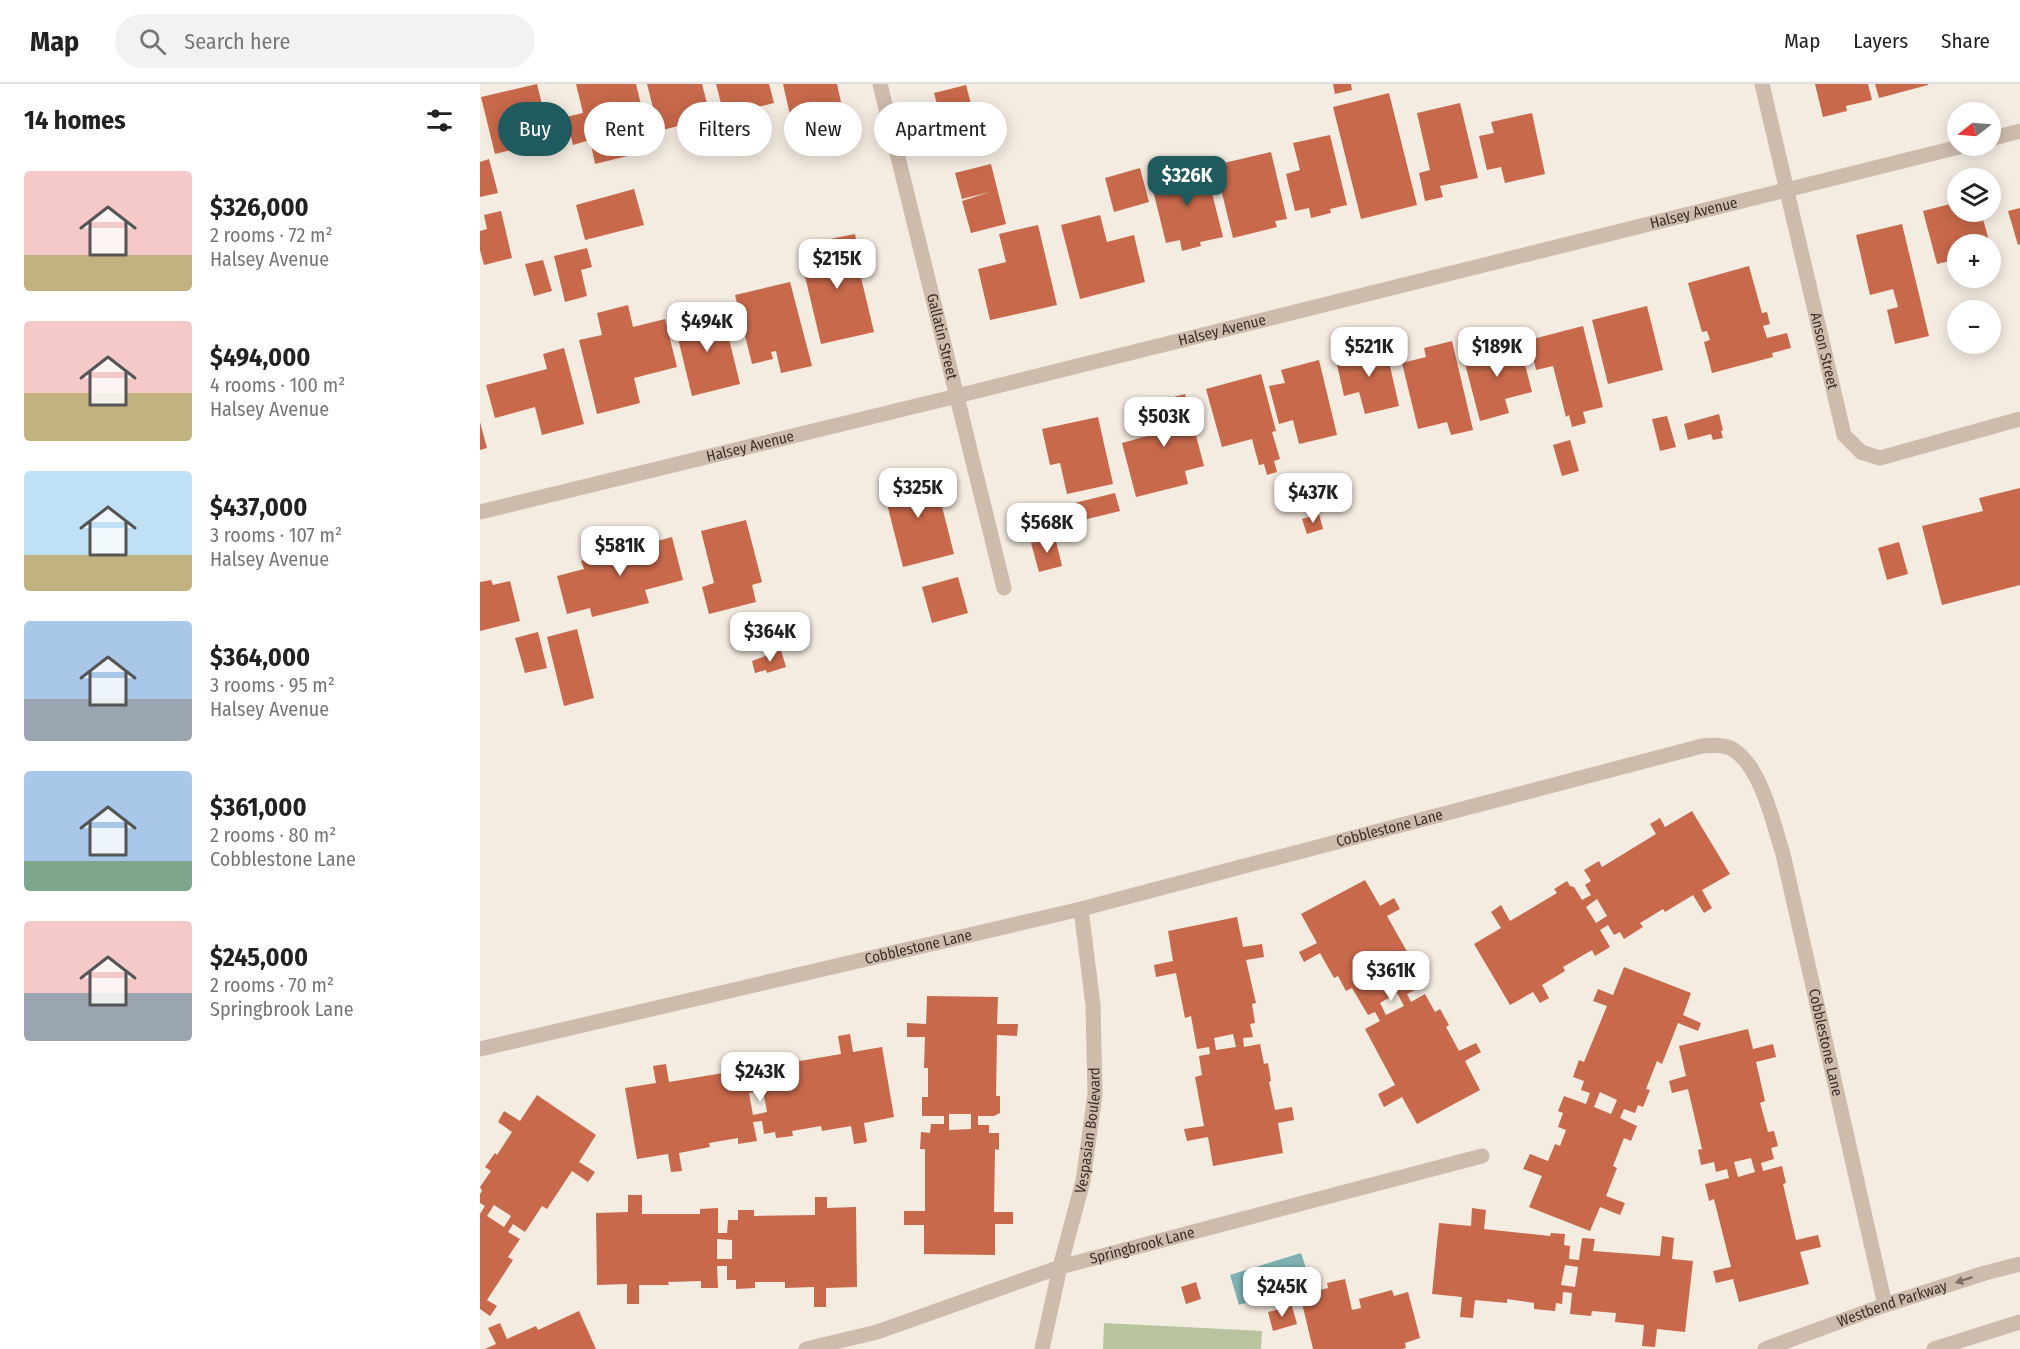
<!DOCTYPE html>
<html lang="en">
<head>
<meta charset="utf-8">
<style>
	body { margin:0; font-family:"Fira Sans Condensed",sans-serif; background:#f2f2f2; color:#222; height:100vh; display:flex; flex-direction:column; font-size:22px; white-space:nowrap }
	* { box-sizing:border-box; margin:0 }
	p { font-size:20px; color:#767676 }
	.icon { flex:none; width:33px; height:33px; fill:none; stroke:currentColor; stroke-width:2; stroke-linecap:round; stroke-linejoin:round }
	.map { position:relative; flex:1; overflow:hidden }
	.panel { display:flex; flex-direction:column; background:#fff; width:480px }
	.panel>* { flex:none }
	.banner { position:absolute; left:18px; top:18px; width:570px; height:54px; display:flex; gap:12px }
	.needle { width:39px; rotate:253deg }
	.fabs { position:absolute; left:1467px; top:18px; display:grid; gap:12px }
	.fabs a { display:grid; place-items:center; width:54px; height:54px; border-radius:50%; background:#fff; box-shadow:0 3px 15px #0003; font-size:30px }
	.price { position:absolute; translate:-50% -51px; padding:0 14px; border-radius:12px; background:#fff; color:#222; font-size:20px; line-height:39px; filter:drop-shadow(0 2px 3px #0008) }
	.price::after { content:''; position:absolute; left:50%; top:36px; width:18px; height:14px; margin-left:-9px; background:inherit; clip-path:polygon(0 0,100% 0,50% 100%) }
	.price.on { background:#1f5a5e; color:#fff }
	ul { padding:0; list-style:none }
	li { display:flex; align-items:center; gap:18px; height:150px; padding:0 24px }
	li span { display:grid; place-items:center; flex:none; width:168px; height:120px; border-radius:6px; color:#555 }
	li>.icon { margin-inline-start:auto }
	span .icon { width:72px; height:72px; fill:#fffc; stroke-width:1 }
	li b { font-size:26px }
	h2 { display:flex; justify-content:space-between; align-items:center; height:72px; padding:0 24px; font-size:26px }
	.chip { padding:0 21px; border-radius:27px; background:#fff; box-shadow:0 3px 15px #0003; font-size:21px; line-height:54px }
	.chip.on { background:#1f5a5e; color:#fff }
	header { display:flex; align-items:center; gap:36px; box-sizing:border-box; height:84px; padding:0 30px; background:#fff; border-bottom:2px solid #e0e0e0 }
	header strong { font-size:28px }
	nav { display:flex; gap:33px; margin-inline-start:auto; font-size:21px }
	.search { width:420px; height:54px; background:#f2f2f2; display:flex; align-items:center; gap:15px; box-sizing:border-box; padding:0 21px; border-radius:33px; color:#767676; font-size:22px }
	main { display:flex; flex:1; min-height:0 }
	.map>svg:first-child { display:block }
</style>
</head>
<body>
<header>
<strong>Map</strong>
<div class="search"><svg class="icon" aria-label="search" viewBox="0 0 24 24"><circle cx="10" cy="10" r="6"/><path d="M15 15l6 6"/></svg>Search here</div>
<nav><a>Map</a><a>Layers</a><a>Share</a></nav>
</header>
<main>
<section class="panel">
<h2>14 homes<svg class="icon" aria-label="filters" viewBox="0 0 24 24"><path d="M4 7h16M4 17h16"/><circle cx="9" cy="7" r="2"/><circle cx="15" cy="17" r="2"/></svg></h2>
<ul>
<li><span style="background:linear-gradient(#f6c9c9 70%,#c2b280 0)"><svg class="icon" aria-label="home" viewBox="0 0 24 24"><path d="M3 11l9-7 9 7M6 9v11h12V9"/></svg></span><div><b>$326,000</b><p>2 rooms · 72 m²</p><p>Halsey Avenue</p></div></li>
<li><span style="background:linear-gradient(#f6c9c9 60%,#c2b280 0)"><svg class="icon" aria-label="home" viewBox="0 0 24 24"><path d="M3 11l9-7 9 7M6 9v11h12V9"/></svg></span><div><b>$494,000</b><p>4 rooms · 100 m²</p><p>Halsey Avenue</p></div></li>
<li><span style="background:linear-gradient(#bfe0f5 70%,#c2b280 0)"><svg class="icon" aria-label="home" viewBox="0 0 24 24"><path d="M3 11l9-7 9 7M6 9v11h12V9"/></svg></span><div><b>$437,000</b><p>3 rooms · 107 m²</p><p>Halsey Avenue</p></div></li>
<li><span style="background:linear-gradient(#a9c7e8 65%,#9aa5b1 0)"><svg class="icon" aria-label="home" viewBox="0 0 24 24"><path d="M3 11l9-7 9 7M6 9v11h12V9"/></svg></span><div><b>$364,000</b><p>3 rooms · 95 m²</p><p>Halsey Avenue</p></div></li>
<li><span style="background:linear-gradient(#a9c7e8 75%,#7fa58c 0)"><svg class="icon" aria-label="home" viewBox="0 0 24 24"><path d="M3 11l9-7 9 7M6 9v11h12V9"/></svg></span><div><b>$361,000</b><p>2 rooms · 80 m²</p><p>Cobblestone Lane</p></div></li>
<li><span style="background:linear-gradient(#f6c9c9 60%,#9aa5b1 0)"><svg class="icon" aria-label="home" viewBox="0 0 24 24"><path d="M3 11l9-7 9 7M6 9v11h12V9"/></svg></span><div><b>$245,000</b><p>2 rooms · 70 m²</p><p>Springbrook Lane</p></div></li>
</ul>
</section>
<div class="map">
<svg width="1540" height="1265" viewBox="0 0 1540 1265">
	<rect width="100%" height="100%" fill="#f4ebe1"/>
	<path fill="#b8c4a0" d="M624 1239 782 1247 781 1265H623Z"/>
	<path fill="#7fb0b2" d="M821 1169 831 1199 759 1221 750 1191Z"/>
	<g fill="#c8694b" fill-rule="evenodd">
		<path d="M57 0 71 56 15 70 1 13Z"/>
		<path d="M96 0H156L172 66 115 80 110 56 93 61 86 33 103 29Z"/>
		<path d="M167 0H222L231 35 228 36 231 47 205 54 202 41 179 47Z"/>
		<path d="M236 0H289L294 19 244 31Z"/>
		<path d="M303 0H357L361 18 310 31Z"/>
		<path d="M853 0H871L872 6 855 10Z"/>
		<path d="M1335 0H1388L1392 16 1366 22 1367 27 1343 33Z"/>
		<path d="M1395 0H1448V1L1399 14Z"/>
		<path d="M486 1 501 58 469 66 454 9Z"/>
		<path d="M909 9 937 121 881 135 853 23Z"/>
		<path d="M980 19 998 94 960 102 963 113 945 117 939 89 950 86 937 29Z"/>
		<path d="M1052 29 1065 90 1025 99 1021 83 1007 86 999 52 1014 49 1011 38Z"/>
		<path d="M850 51 867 121 850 125 851 129 831 134 829 124 815 127 806 90 820 86 813 59Z"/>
		<path d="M791 68 807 135 795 137 797 143 753 154 735 81Z"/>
		<path d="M9 75 18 109 0 113V78Z"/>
		<path d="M511 80 526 140 491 149 482 117 510 108 482 115 475 89Z"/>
		<path d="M725 81 743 153 720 158 721 162 702 167 700 156 686 159 670 94Z"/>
		<path d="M660 84 669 118 634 128 625 94Z"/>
		<path d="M154 105 164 141 105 156 96 121Z"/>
		<path d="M1478 118V128H1501L1510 160H1478V175L1457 180 1443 127Z"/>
		<path d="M1540 124V160L1538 161 1528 127Z"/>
		<path d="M21 127 32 174 4 181 0 166V147L7 145 4 131Z"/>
		<path d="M620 131 627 158 654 151 665 198 600 215 581 141Z"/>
		<path d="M1422 140 1449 252 1415 260 1407 226 1418 223 1413 205 1390 211 1376 151Z"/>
		<path d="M558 141 577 221 510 236 498 185 526 178 519 150Z"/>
		<path d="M375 150 381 180 378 181 394 248 341 260 320 171 346 166 345 156Z"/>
		<path d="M107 164 112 183 101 186 107 212 85 218 74 172Z"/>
		<path d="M63 176 72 207 54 212 45 180Z"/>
		<path d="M1269 182 1282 229 1287 228 1290 240 1283 242 1287 254 1307 249 1311 264 1292 269 1293 273 1232 289 1224 258 1230 256 1227 247 1222 248 1208 199Z"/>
		<path d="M310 198 332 282 301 289 296 267 291 268 293 275 272 280 255 211Z"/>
		<path d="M148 221 153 243 185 235 197 283 154 294 160 319 117 330 99 256 122 251 117 229Z"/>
		<path d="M1167 222 1183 286 1128 300 1112 236Z"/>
		<path d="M242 226 260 300 212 312 194 238Z"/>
		<path d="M1103 242 1123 323 1103 328 1106 339 1092 343 1089 331 1086 333 1073 282 1056 286 1049 256Z"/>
		<path d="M972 257 993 346 971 351 967 338 938 345 922 279 946 273 944 264Z"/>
		<path d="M1039 257 1052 308 1025 315 1029 329 1000 337 983 272Z"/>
		<path d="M905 260 919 322 885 330 879 308 864 312 855 272Z"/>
		<path d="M84 264 104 340 62 351 55 323 15 334 6 301 67 285 63 270Z"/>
		<path d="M839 276 857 351 819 360 813 336 799 340 789 302 805 299 801 286Z"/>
		<path d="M781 290 796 347 792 348 800 375 794 377 797 388 787 391 784 380 779 381 772 355 742 363 726 305Z"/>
		<path d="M705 310 724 382 705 387 708 400 656 413 642 359 671 351 663 321Z"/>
		<path d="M1239 330 1243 346 1241 347 1243 354 1233 356 1231 350 1208 356 1204 340Z"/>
		<path d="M1187 332 1196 363 1180 367 1172 335Z"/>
		<path d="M618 333 633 400 587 410 580 379 570 381 562 345Z"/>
		<path d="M0 338 7 364 0 366Z"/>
		<path d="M1090 356 1099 387 1082 392 1073 361Z"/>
		<path d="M453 387 474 470 423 483 402 400Z"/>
		<path d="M1540 404V501L1462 521 1442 442 1503 427 1499 414Z"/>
		<path d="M635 409 640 427 579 442 574 424Z"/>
		<path d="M839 430 843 445 827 450 822 435Z"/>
		<path d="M266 436 282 498 272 501 276 518 229 530 222 503 234 499 221 447Z"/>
		<path d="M192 453 203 496 165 506 169 519 112 533 110 524 87 530 77 492 104 485 101 477 114 473 112 467 147 459 149 465Z"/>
		<path d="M575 453 582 482 559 488 551 459Z"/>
		<path d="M1419 458 1428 490 1407 496 1398 464Z"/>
		<path d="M478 493 488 529 452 539 442 503Z"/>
		<path d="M11 496 13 501 30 497 40 537 0 547V498Z"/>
		<path d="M97 545 114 614 84 622 67 553Z"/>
		<path d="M58 548 67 584 45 589 35 554Z"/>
		<path d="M301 566 306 583 287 589 286 586 275 589 272 577Z"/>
		<path d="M1212 727 1250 790 1222 806 1232 824 1224 829 1213 811 1185 828 1183 825 1160 839 1163 843 1144 855 1140 848 1134 851 1128 841 1120 846 1130 863 1115 872 1112 866 1083 883 1085 887 1062 901 1069 914 1060 919 1053 908 1030 921 994 860 1021 844 1011 828 1021 821 1030 837 1077 809 1074 805 1087 797 1090 802 1094 803 1102 816 1111 811 1105 801 1111 797 1104 786 1119 777 1122 783 1176 750 1170 740 1180 734 1185 743ZM1117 815 1127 832 1116 839 1106 823Z"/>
		<path d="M885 796 900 822 914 814 920 825 907 832 930 873 926 875 936 893 932 895 937 905 927 910 931 918 945 910 955 928 960 925 969 941 966 943 979 967 996 959 1001 968 985 977 1000 1006 937 1040 922 1013 904 1023 898 1010 915 1001 885 945 900 937 895 928 888 931 872 904 866 907 858 892 854 894 840 869 824 878 819 868 837 859 821 830ZM917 909 924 922 906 931 900 919Z"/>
		<path d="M757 833 763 863 782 860 784 873 766 876 776 919 772 920 775 939 770 940 773 953 763 954 764 963 780 960 784 980 788 979 791 997 789 998 795 1026 812 1023 814 1036 798 1039 803 1069 733 1082 728 1053 707 1057 704 1045 724 1042 715 993 722 991 719 972 730 970 729 963 717 965 711 932 705 934 696 889 676 893 674 881 693 877 688 847ZM753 950 756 963 736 966 734 954Z"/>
		<path d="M1144 883 1211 909 1203 931 1221 939 1218 947 1198 939 1182 980 1177 977 1166 1005 1170 1006 1163 1023 1158 1021 1155 1029 1144 1025 1140 1034 1157 1042 1151 1057 1144 1054 1133 1082 1137 1084 1126 1112 1145 1119 1140 1131 1120 1123 1110 1147 1049 1123 1062 1092 1043 1085 1050 1070 1068 1077 1075 1060 1080 1062 1086 1046 1078 1043 1083 1029 1078 1027 1084 1012 1106 1020 1110 1009 1101 1006 1104 997 1093 993 1099 976 1104 978 1127 922 1113 917 1118 905 1133 911ZM1120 1008 1137 1016 1131 1030 1114 1023Z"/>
		<path d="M447 912 518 913 517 940H538L537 952 517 951 516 1012H520V1029L514 1032H498V1041H509V1049H519V1066L515 1065 514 1128H533V1140H515V1171L444 1170V1141H424V1127H445V1065H440L441 1048 450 1049 451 1040H464V1032H442V1013H448V984H444L445 953H427V939L446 940ZM469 1030H491V1045L469 1046Z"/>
		<path d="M1268 945 1273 965 1293 960 1296 973 1276 978 1285 1017 1280 1019 1288 1048 1294 1047 1298 1062 1291 1064 1294 1075 1281 1079 1283 1087 1302 1082 1306 1099 1303 1100 1316 1156 1338 1151 1341 1163 1320 1168 1329 1200 1259 1218 1253 1195 1236 1199 1233 1187 1251 1183 1234 1115 1229 1117 1225 1100 1249 1094 1247 1085 1236 1088 1234 1078 1221 1081 1218 1066 1222 1065 1208 1005 1192 1009 1189 997 1206 992 1199 962ZM1271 1074 1275 1088 1258 1093 1254 1078Z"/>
		<path d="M370 950 373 968 402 963 414 1033 384 1039 387 1058 374 1060 371 1042 342 1047 341 1042 312 1047 313 1052 296 1054 295 1048 284 1050 282 1037 273 1038 277 1057 258 1060V1054L229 1059 230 1063 199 1069 202 1087 191 1088 188 1070 157 1075 145 1004 176 999 173 982 186 980 189 998 243 989 242 984 265 981 269 1003 277 1002 275 990 286 988 284 977 301 975 302 980 361 970 358 952ZM283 1006 287 1028 273 1031 269 1009Z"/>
		<path d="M57 1011 116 1051 99 1078 115 1088 108 1098 92 1087 67 1125 62 1122 45 1148 33 1140 28 1148 40 1155 28 1173 33 1176 7 1216 17 1222 10 1232 0 1225V1130L5 1122 0 1119V1110L2 1107 0 1103 11 1087 5 1083 15 1069 17 1071 32 1048 18 1038 24 1027 40 1037ZM14 1121 31 1132 24 1143 7 1132Z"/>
		<path d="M148 1111H162V1130H220V1125L238 1124V1149H247L248 1136H258V1126H274V1132L335 1131V1113H347V1124L376 1123 377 1203 346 1204V1223H334V1203L305 1204V1198H275V1204L256 1205V1196H247V1182H237L238 1204H221V1197L188 1198 189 1201H159V1220H147V1200L117 1201 116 1129 148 1128ZM237 1155 252 1156V1175H237Z"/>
		<path d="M992 1124 1006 1126 1004 1145 1070 1152 1071 1149 1085 1150 1084 1161 1090 1162 1089 1175 1099 1176 1102 1154 1115 1155 1113 1167 1180 1172 1182 1152 1194 1154 1192 1175 1213 1177 1205 1248 1177 1245 1175 1263 1162 1262 1164 1241 1135 1238 1136 1229 1112 1227 1111 1232 1090 1230 1092 1209 1083 1208 1082 1220 1076 1219 1075 1227 1054 1225V1219L1027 1215V1219L995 1216 993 1234 980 1233 982 1213 952 1210 959 1139 991 1142ZM1085 1181 1098 1183 1095 1203 1081 1201Z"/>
		<path d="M865 1195 872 1226 881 1224 879 1215 912 1206 914 1212 928 1208 940 1254 925 1259 926 1264 922 1265H833L820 1211 848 1204 847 1199Z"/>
		<path d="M716 1198 721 1215 706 1220 701 1203Z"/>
		<path d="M812 1222 817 1240 793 1247 788 1228Z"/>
		<path d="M99 1227 116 1265H5L16 1260 8 1244 20 1239 27 1255 56 1242 58 1246Z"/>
	</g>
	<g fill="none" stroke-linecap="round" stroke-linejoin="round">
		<g stroke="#cdbbac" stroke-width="15">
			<path id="s1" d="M400 0 524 504"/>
			<path id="s2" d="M1282 0 1364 351 1381 368 1400 374 1540 335"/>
			<path d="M1510 55 1540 47"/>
			<path id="s3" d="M0 428 477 312 1483 62"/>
			<path id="s4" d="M0 965 601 825 1222 662C1232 661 1245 660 1254 666 1282 685 1293 739 1303 770L1405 1221"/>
			<path id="s5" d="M326 1265 397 1248 580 1183 1002 1072"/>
			<path id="s6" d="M562 1265 580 1183 603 1097 615 1010 613 921 601 825"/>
			<path id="s7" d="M1285 1265 1405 1221 1505 1189 1540 1180"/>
			<path d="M1454 1265 1540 1238"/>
		</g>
	</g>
	<defs><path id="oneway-solid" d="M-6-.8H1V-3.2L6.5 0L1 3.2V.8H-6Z" transform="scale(1.5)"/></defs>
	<use fill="#7d6f65" href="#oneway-solid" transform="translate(1484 1196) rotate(162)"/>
	<g text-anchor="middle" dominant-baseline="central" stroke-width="6" stroke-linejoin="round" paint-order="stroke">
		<g font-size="15" fill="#3b302b" stroke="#fbf5ee">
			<text stroke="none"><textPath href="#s3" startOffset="1250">Halsey Avenue</textPath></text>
			<text stroke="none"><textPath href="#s3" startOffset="764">Halsey Avenue</textPath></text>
			<text stroke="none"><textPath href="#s1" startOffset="260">Gallatin Street</textPath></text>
			<text stroke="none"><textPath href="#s2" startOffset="274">Anson Street</textPath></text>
			<text stroke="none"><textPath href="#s3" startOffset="278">Halsey Avenue</textPath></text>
			<text stroke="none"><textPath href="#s4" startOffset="936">Cobblestone Lane</textPath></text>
			<text stroke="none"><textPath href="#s4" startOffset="450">Cobblestone Lane</textPath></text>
			<text stroke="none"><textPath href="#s4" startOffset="1602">Cobblestone Lane</textPath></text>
			<text stroke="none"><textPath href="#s6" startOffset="224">Vespasian Boulevard</textPath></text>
			<text stroke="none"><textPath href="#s5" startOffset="352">Springbrook Lane</textPath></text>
			<text stroke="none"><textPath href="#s7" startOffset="135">Westbend Parkway</textPath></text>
		</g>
	</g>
</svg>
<div class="fabs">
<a><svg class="needle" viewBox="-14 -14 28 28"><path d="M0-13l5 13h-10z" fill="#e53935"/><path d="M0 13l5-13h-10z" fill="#767676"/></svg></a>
<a><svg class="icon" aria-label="layers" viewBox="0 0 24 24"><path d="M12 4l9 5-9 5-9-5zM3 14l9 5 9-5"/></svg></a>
<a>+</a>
<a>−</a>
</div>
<b class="price on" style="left:707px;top:123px">$326K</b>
<b class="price" style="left:357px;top:206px">$215K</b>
<b class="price" style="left:227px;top:269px">$494K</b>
<b class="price" style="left:889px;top:294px">$521K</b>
<b class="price" style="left:1017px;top:294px">$189K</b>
<b class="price" style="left:684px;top:364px">$503K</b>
<b class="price" style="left:438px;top:435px">$325K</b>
<b class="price" style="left:833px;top:440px">$437K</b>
<b class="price" style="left:567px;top:470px">$568K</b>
<b class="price" style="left:140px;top:493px">$581K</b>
<b class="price" style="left:290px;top:579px">$364K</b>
<b class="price" style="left:911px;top:918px">$361K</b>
<b class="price" style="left:280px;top:1019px">$243K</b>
<b class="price" style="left:802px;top:1234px">$245K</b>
<div class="banner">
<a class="chip on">Buy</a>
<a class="chip">Rent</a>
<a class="chip">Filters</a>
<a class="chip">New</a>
<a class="chip">Apartment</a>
</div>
</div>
</main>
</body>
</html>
